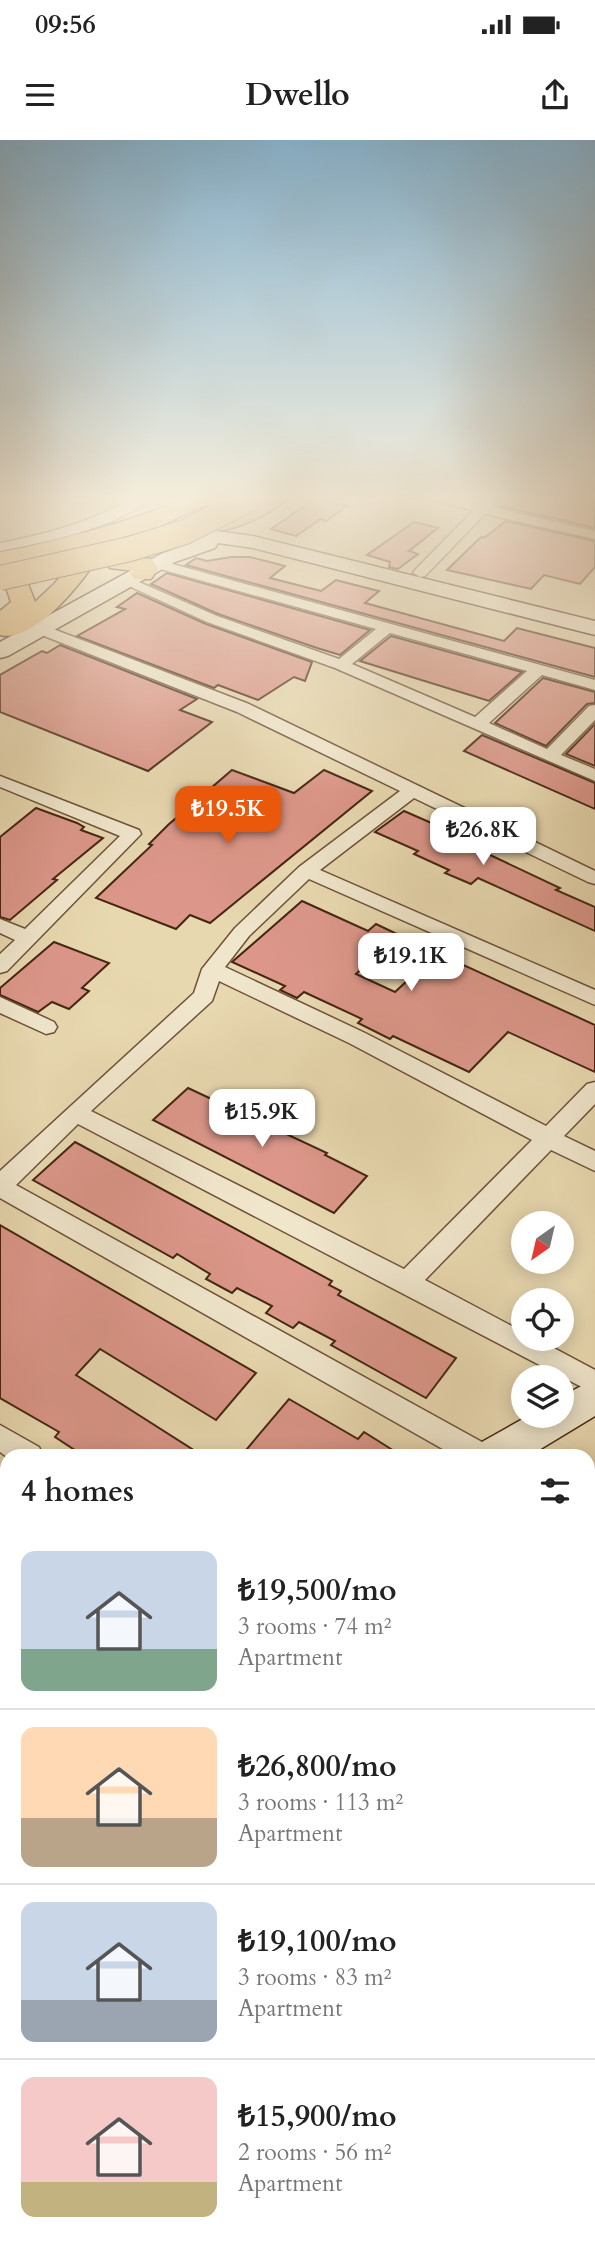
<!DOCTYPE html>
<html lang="en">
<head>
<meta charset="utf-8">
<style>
	body { margin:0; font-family:Cardo,serif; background:#f6f6f6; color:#222; height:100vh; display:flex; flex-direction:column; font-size:26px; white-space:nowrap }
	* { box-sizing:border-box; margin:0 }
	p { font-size:23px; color:#767676 }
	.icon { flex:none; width:38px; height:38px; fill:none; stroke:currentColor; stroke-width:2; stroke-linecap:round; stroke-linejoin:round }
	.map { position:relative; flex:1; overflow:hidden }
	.side { position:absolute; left:0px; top:1309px; width:595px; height:800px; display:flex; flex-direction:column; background:#fff; border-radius:21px 21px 0 0; box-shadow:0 4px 18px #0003 }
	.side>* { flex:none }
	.needle { width:46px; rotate:214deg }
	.fabs { position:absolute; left:511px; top:1071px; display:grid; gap:14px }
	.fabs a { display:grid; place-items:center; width:63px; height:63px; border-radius:50%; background:#fff; box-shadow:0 4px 18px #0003; font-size:35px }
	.price { position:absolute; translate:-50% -60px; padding:0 16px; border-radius:14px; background:#fff; color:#222; font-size:23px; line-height:46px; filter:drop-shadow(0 2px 4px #0008) }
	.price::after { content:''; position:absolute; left:50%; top:42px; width:21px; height:16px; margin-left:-10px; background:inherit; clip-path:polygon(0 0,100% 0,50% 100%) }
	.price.current { background:#ea580c; color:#fff }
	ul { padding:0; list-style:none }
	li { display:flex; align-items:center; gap:21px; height:175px; padding:0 21px }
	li+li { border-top:2px solid #e0e0e0 }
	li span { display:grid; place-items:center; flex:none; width:196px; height:140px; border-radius:14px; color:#555 }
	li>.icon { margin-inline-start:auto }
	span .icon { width:84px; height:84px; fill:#fffc; stroke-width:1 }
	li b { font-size:30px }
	h2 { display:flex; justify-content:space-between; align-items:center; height:84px; padding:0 21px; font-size:30px }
	.status { display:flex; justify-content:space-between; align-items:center; height:49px; padding:0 35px; background:#fff; direction:ltr }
	.status svg { height:19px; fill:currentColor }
	header { display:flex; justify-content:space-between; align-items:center; height:91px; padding:0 21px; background:#fff; font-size:32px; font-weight:700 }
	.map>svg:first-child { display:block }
</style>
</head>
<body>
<div class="status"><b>09:56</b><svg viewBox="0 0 49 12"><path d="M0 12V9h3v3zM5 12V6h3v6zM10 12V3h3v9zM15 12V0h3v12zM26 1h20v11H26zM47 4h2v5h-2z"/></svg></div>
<header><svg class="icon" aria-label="menu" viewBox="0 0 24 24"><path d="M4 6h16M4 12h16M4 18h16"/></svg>Dwello<svg class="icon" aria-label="share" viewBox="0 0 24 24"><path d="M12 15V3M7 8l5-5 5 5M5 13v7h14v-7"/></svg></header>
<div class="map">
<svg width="595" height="2108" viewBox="0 0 595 2108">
	<rect width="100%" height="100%" fill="#e8d8b0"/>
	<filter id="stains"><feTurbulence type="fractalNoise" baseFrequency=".00286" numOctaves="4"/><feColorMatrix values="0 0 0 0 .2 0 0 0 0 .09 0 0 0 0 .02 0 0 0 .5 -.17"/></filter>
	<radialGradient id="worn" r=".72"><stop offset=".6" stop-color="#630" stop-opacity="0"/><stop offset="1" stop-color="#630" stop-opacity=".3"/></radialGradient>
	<g fill="#dc978a" stroke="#452611" stroke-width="2">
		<path d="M316 358 347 366 326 381 321 379 296 396 271 389Z"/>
		<path d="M500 358H595V388L496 365Z"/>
		<path d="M506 381 595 401V427L580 444 544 435 531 449 447 430 481 397 484 398Z"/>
		<path d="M414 382 438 388 409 411 418 414 398 429 389 427 390 422 367 415Z"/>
		<path d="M231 417H250L285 426 270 438 321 451 336 440 379 451 365 463 504 501 517 488 595 508V537L186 425 196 418 207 421Z"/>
		<path d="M167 433 370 490 340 515 317 508 218 474 151 444Z"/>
		<path d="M137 453 206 484 312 522 305 541 294 537 258 560 218 545 214 548 77 496 125 469 117 467Z"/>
		<path d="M391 496 522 532 489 561 360 521Z"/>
		<path d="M60 505 197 559 180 570 212 582 148 631 0 572V535L42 511 47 513Z"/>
		<path d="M543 538 595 552V563L587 564 546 606 495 583Z"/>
		<path d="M595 584V626L566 614Z"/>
		<path d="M482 595 595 643V669L464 611Z"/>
		<path d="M232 630 294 653 324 630 372 651 210 783 190 775 176 789 96 758 152 705 149 704 168 685Z"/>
		<path d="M36 668 77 683 84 687 81 690 103 698 53 739 57 740 10 780 0 777V697Z"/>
		<path d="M404 671 443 688 439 691 560 748 556 750 595 767V791L478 738 471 744 445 733 449 730 414 714 418 711 375 692Z"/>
		<path d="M302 761 368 791 376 784 399 795 356 834 395 852 437 813 595 885V932L508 892 469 932 393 896 390 899 358 883 362 879 304 852 297 858 280 850 285 846 232 822Z"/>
		<path d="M54 802 109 823 82 848 89 851 69 869 52 862 38 872 0 855V848Z"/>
		<path d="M188 948 327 1013 325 1015 367 1036 334 1073 153 980Z"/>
		<path d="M75 1002 332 1141 329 1145 341 1151 338 1155 456 1218 426 1258 331 1205 335 1201 299 1182 293 1188 266 1173 272 1166 237 1148 232 1153 206 1139 210 1134 177 1114 173 1118 33 1040Z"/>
		<path d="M0 1085 256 1233 216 1280 100 1209 76 1235 203 1316H84L55 1297 59 1292 0 1258Z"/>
		<path d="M289 1259 358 1299 364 1292 402 1316H241Z"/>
	</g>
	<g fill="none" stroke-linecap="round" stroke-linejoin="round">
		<g stroke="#6e5239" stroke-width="3">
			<g id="minor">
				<path d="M133 358H150C119 388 42 403 0 411V403C47 394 91 382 133 358Z"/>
				<path d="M429 358H455L479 364 485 358H498L492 367 595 391V399L485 374 425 436 420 437 413 433 415 430 473 371Z"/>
				<path d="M158 420 595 540V550L542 535 489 583 547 609 589 566 595 565V580L561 615 595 629V641L335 528 207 482 120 442 122 439H132L217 476 339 519 376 489 153 427 151 424ZM390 493 527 531 475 577 352 524Z"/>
				<path d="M40 484 249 564 595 731V744L588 742 414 658 320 730 595 850V865L309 739 249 796 225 827 365 893 546 986 587 944 595 942V964L564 996 595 1011V1031L551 1010 425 1140 523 1192V1199H537L595 1230V1254L78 984 16 1045 491 1307 495 1316H455L0 1058V1031L194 853 202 829 235 788 299 727 400 651 237 572 34 492 32 489ZM219 841 349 903 532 1000 404 1129 91 971 212 861Z"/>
				<path d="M0 636 139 690 141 694 7 831 0 833V814L15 800 0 793V779L25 789 120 696 0 647Z"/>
				<path d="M0 857 54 882 57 887 54 892 46 894 0 873Z"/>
				<path d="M0 1285 39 1307 43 1316 7 1317 0 1312Z"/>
				<path d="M7 1838V1881L0 1884V1841Z"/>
				<path d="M420 2102H465L467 2108H422Z"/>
			</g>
		</g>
		<g stroke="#452611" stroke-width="3">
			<g id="secondary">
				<path d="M216 391 253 396 595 481V495L253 408 218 403 215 408 175 422 8 516 0 518V502L161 414 177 408 171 403 174 399Z"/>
				<path d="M595 1239V1276L529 1316H474L480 1303 528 1276H562V1256Z"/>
				<path d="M595 1334V1372L588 1374V1336Z"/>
				<path d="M0 1589 7 1592V1641L0 1638Z"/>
				<path d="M7 1657V1714L0 1717V1660Z"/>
				<path d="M0 1747 7 1750V1809L0 1806Z"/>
				<path d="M588 1995 595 1998V2055L588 2052Z"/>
				<path d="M588 2073 595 2076V2108H561L559 2102H588Z"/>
			</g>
		</g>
		<g stroke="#452611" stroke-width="3">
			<g id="primary">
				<path d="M185 358H239L247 364 260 358H287C278 371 230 393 215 390L212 385 215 380 231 373 225 368 206 365 158 387 91 406 99 415C84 441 34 504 0 495V471L11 462 0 430 14 410C75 395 126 384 185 358ZM68 411 76 417 55 443 35 462 23 431 30 420Z"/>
				<path d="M118 416 152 419 158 429 151 439H135L131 434 134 431 110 428 106 423 110 418Z"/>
			</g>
		</g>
		<g stroke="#452611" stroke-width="3">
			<path id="trunk" d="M22 408 30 410 33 415 30 420 0 426V412Z"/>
		</g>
		<use href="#minor" fill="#f0e6cc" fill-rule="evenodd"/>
		<use href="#secondary" fill="#f0e6cc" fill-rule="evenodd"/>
		<use href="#primary" fill="#e4bc78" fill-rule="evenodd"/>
		<use href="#trunk" fill="#e4bc78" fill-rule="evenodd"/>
		<g stroke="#452611" stroke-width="26" stroke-linecap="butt">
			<path id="trunk-bridge" d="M0 438 130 409 185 392 252 358"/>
		</g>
		<use href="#trunk-bridge" stroke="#e4bc78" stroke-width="24"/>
	</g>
	<linearGradient id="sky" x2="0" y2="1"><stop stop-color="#88b6d3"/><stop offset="0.55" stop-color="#f5eddb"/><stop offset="1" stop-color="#f5eddb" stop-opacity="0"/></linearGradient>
	<rect width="595" height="653" fill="url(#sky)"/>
	<rect width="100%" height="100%" filter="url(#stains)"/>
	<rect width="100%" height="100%" fill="url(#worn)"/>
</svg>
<div class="fabs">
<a><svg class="needle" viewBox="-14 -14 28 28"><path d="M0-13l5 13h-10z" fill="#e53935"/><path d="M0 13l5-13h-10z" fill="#767676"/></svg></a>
<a><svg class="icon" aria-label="locate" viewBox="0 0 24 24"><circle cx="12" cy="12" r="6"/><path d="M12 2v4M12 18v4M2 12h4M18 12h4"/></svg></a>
<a><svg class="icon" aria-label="layers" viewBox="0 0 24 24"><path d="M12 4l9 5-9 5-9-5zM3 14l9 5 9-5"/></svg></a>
</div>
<b class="price current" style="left:228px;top:706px">₺19.5K</b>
<b class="price" style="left:483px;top:727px">₺26.8K</b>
<b class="price" style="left:411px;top:853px">₺19.1K</b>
<b class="price" style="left:262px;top:1009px">₺15.9K</b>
<section class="side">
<h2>4 homes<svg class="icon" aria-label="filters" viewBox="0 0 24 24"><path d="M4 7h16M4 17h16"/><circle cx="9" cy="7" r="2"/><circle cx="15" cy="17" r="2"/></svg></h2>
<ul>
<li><span style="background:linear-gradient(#c9d6e8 70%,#7fa58c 0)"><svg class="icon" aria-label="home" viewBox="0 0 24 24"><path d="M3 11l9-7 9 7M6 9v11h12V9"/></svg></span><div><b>₺19,500/mo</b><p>3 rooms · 74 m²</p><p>Apartment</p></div></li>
<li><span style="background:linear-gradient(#ffd9b3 65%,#b9a48a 0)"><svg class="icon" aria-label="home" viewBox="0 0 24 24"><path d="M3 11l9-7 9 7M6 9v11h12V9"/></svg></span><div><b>₺26,800/mo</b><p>3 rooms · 113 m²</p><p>Apartment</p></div></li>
<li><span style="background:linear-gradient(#c9d6e8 70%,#9aa5b1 0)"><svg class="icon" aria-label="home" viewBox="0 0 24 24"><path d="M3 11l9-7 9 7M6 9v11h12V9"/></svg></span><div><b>₺19,100/mo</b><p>3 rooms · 83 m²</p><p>Apartment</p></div></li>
<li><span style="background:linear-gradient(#f6c9c9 75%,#c2b280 0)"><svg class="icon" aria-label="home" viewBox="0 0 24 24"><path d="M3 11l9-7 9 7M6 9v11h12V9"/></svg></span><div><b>₺15,900/mo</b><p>2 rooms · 56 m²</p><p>Apartment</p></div></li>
</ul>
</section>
</div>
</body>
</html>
